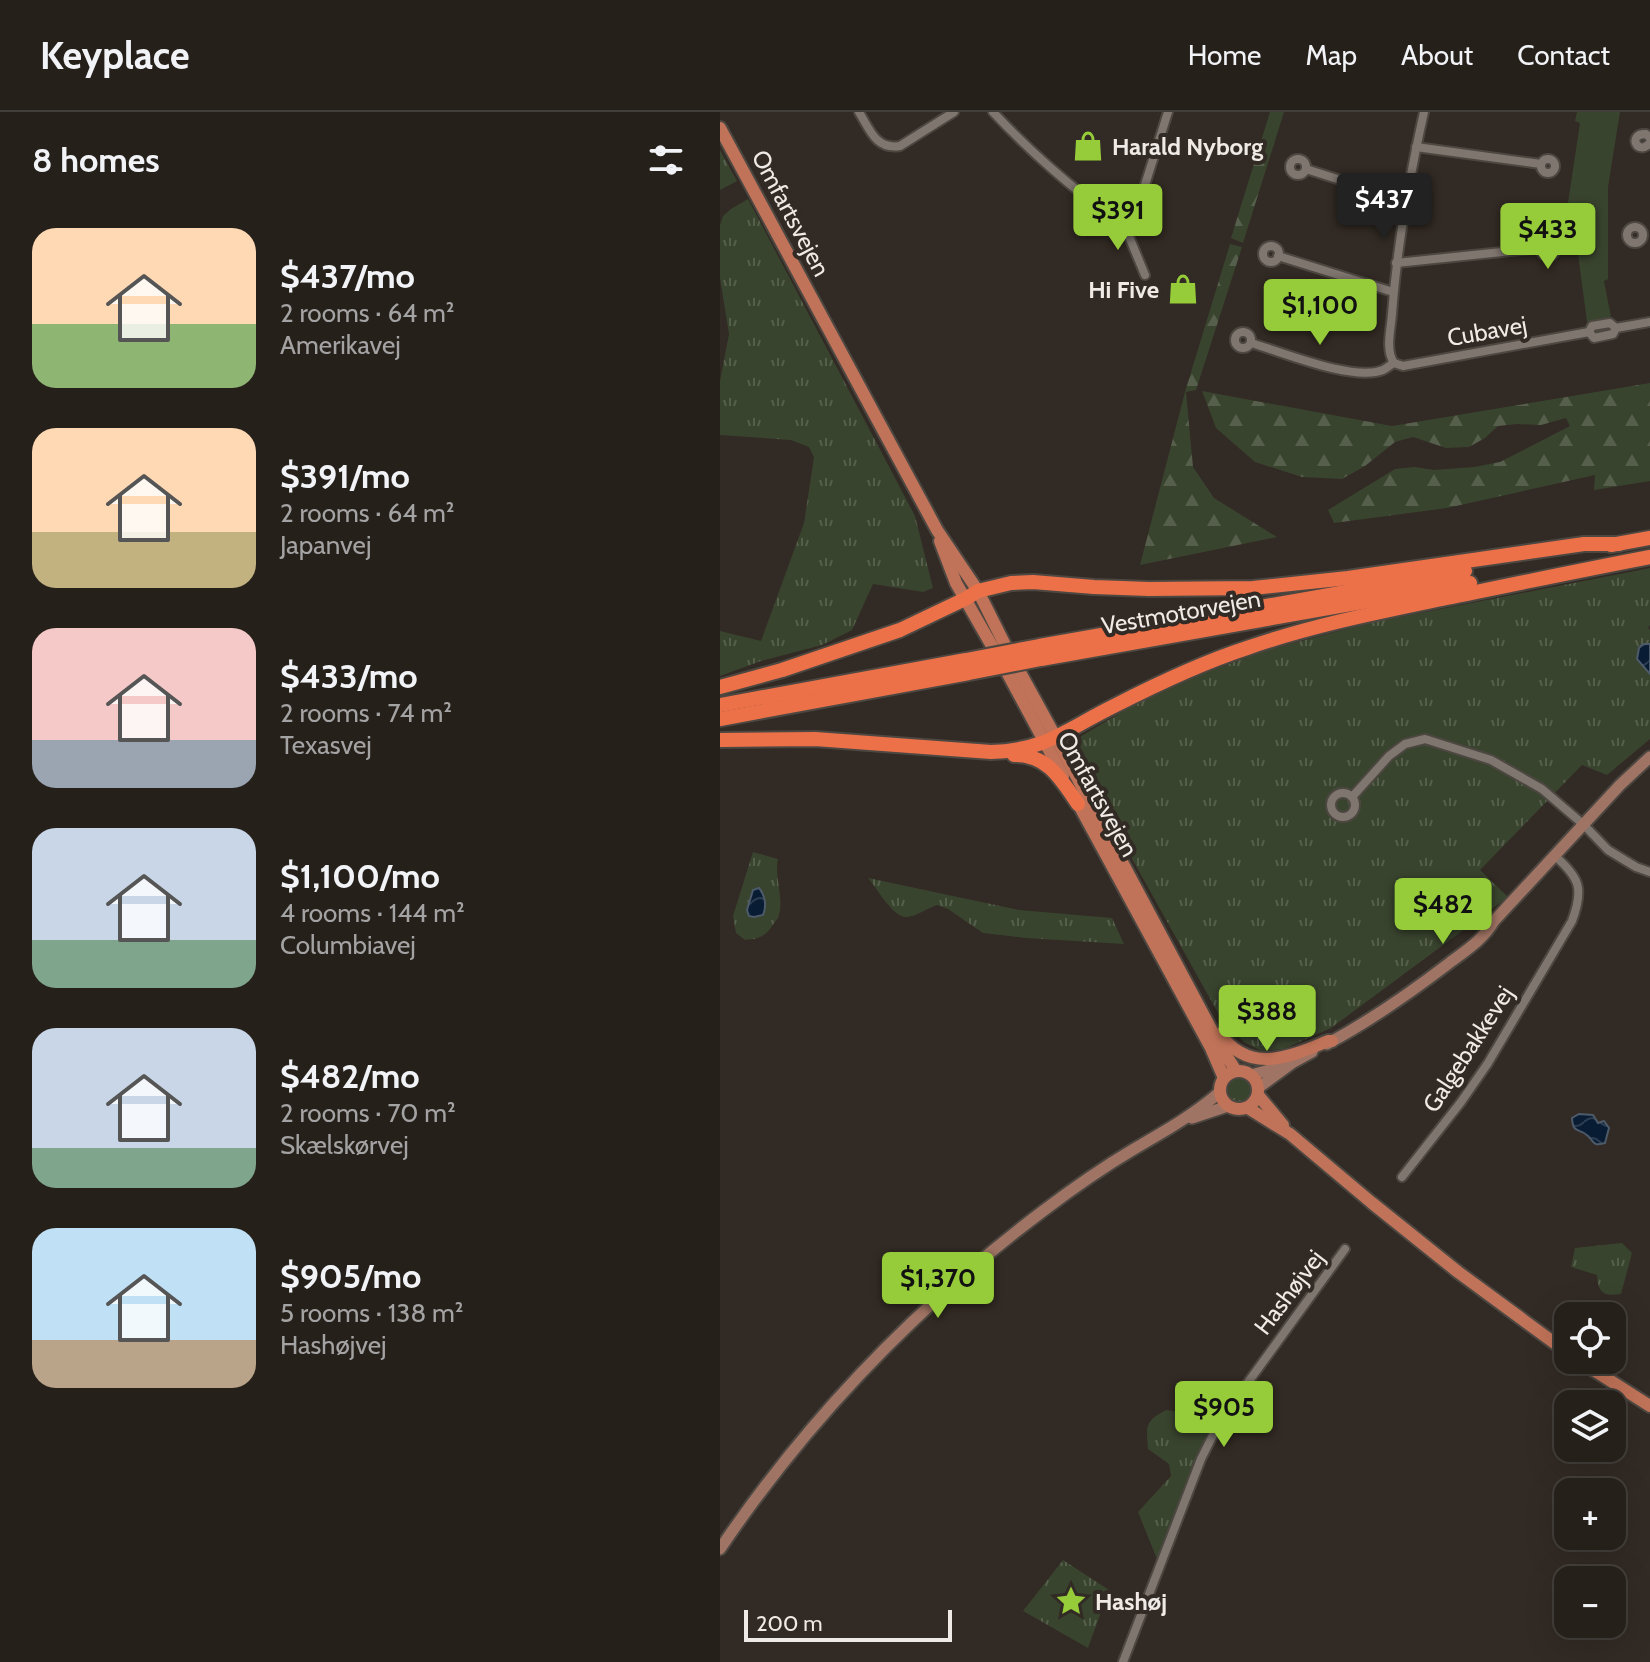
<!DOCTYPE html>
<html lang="en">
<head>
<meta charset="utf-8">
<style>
	body { margin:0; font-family:Cabin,sans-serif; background:#2e2824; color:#f1f3f6; height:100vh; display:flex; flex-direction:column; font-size:30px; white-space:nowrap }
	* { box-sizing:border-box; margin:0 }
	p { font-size:26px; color:#a4a3a3 }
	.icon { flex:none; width:44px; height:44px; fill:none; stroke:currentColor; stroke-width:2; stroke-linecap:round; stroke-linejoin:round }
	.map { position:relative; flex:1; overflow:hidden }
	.drawer { display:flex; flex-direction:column; background:#26201b; width:720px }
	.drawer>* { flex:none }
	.fabs { position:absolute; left:834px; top:1190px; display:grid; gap:16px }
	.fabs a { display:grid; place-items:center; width:72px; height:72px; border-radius:16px; background:#26201b; box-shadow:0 8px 32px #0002,0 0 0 2px #423e3a; font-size:40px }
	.scale { position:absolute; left:24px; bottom:20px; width:208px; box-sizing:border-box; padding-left:8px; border:4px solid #efeae6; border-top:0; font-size:22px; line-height:28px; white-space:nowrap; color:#efeae6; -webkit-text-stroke:6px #322a24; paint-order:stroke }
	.price { position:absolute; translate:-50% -68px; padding:0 18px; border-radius:8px; background:#96cc39; color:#111; font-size:26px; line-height:52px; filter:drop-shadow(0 2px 4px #0008) }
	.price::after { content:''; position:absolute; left:50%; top:48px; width:24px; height:18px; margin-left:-12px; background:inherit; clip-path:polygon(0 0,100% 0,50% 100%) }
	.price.on { background:#222; color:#fff }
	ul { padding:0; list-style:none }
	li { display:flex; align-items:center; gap:24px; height:200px; padding:0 32px }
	li span { display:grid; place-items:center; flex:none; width:224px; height:160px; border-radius:24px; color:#555 }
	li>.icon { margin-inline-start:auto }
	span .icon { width:96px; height:96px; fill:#fffc; stroke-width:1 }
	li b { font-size:34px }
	h2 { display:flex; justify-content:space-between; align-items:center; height:96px; padding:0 32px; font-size:34px }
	header { display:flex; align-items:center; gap:48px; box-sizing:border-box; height:112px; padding:0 40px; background:#26201b; border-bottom:2px solid #423e3a }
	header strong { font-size:38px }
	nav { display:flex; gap:44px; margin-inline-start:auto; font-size:28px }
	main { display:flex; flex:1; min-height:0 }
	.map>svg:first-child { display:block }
</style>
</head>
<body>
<header>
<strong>Keyplace</strong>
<nav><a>Home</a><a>Map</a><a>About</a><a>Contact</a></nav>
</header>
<main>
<section class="drawer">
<h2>8 homes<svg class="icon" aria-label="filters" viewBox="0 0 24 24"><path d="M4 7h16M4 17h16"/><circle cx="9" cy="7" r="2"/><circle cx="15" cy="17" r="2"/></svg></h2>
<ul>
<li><span style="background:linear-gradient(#ffd9b3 60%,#8fb573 0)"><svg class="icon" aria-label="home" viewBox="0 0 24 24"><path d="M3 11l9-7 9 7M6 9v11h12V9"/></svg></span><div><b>$437/mo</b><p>2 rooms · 64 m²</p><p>Amerikavej</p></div></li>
<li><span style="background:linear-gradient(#ffd9b3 65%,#c2b280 0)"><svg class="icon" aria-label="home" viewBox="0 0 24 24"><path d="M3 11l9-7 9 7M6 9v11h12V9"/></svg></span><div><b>$391/mo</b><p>2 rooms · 64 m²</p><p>Japanvej</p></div></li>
<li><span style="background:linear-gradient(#f6c9c9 70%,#9aa5b1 0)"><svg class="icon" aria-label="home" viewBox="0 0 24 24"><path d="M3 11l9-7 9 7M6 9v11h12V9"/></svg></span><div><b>$433/mo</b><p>2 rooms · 74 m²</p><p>Texasvej</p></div></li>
<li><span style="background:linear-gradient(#c9d6e8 70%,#7fa58c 0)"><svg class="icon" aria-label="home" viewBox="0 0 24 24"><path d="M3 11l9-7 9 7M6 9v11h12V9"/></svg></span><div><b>$1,100/mo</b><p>4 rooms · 144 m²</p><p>Columbiavej</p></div></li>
<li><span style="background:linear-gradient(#c9d6e8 75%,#7fa58c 0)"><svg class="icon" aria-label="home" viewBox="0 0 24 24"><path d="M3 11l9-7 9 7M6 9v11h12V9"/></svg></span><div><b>$482/mo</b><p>2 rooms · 70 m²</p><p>Skælskørvej</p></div></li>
<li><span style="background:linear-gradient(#bfe0f5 70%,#b9a48a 0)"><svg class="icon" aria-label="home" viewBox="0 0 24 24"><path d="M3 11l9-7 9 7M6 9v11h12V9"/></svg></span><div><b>$905/mo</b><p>5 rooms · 138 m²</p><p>Hashøjvej</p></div></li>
</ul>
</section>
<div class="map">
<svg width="930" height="1550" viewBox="0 0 930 1550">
	<defs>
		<pattern id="grass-tufts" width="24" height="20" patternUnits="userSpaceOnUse" patternTransform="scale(2)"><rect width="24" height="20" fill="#39442e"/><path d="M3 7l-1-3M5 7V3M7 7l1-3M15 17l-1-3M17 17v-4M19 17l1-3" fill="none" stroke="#565f4c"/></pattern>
		<pattern id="forest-firs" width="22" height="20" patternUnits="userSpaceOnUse" patternTransform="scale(2)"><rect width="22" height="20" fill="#39442e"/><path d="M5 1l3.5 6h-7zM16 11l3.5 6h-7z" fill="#565f4c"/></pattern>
		<pattern id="water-waves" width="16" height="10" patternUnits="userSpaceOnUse" patternTransform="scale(2)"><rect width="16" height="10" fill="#081c33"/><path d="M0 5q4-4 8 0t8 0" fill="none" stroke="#2c3d51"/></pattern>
	</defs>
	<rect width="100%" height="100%" fill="#322a24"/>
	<g fill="url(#grass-tufts)">
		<path d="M0 38 17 69 0 78Z"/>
		<path d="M28 87 195 404 213 476 203 480 153 472 132 518 102 533 41 549 0 564V519L41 529 84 411 94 345 89 335 71 328 0 323V269L9 222 0 166V113L3 104 11 97Z"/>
		<path d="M930 456V513L928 516 930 518V627L887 663 862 653 760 758 788 785 611 916 564 937 542 939 524 930 502 908 348 632 415 592 484 561 547 538 649 511Z"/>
		<path d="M33 740 58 747C54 765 64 785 59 803 58 807 54 811 52 814 45 825 38 827 25 828L16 821 13 804Z"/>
		<path d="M148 766 299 798 392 806 404 832 306 826 263 821 228 797 217 793C208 796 197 804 187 805 173 806 157 776 148 766Z"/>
		<circle cx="520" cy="978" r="12"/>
		<path d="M902 1131 912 1141 901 1182C883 1185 878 1180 877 1163L851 1155 855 1136Z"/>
		<path d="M446 1298 469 1301 495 1311 437 1447 418 1400 451 1364 449 1352 428 1337C426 1314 425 1309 446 1298Z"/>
		<path d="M343 1448 389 1478 368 1536 303 1499Z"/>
	</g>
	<g fill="url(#forest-firs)">
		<path d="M550 0H564L523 131 511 126Z"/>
		<path d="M510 132 522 135 476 278 466 280 473 355 494 386 557 425 420 453 465 280Z"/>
		<path d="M930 271V369L874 378 875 363 727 396 614 411 608 398 675 357 695 355 714 358 754 355 780 350 850 314 846 306 821 313 797 312 778 314 765 326 749 335 726 336 693 325 675 330 645 354 622 367 582 365 535 350 496 316 482 279 672 314Z"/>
	</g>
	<path fill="#39442e" d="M857 0H900L888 75V167L884 169 891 205 867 210 852 97H847L860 11 855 9Z"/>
	<g fill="url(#water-waves)" stroke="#4d5a69" stroke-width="2">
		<path d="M923 532H930V562L917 547 919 536Z"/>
		<path d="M39 776C45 783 47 794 43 803L34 805 29 804 27 798 33 778Z"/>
		<path d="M859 1002 873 1003 878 1011 884 1009 889 1016 885 1031C873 1034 876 1032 868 1024 859 1015 853 1023 852 1006Z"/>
	</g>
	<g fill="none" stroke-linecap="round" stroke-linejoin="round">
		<g stroke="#4d4741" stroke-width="12">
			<g id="street">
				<path d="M139 0C150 18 156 38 180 34L234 0"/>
				<path d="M273 0C302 31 334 60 367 86 375 92 383 101 393 104 405 107 413 102 419 92L448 0"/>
				<path d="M930 26 926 22C907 21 917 45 930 31"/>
				<path d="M696 35 821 52"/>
				<circle cx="828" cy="54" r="7"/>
				<circle cx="578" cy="55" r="8"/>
				<path d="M586 57 686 89"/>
				<path d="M401 105 425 163"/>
				<circle cx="915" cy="123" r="8"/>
				<circle cx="828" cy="136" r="8"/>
				<circle cx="551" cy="142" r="8"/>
				<path d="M558 144 673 180"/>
				<path d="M676 151 821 136"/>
				<path d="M890 211 896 216 893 222 874 226 869 220 872 214Z"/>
				<path d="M896 216 930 210"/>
				<circle cx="523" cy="228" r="8"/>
				<path d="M531 231C562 240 633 270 663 258 667 256 670 253 674 251"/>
				<path d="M674 251C665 238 671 217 672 202 677 134 689 67 704 0"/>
				<path d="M674 251 683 254 869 220"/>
				<circle cx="623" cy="693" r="12"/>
				<path d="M632 685 669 644 685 632 705 627 771 648 822 677 864 713 888 738 916 755 930 760"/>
				<path d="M682 1065 741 990 768 951 852 809C864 777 860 766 835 744"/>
				<path d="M403 1550 481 1347 497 1315 513 1291 625 1137"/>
			</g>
		</g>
		<g stroke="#4d4741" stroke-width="15">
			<g id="secondary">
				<path d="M607 932C650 909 690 881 728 852 745 839 763 828 774 809L900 673 930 645"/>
				<path d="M531 963 560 955"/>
				<path d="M538 976 572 951 592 940"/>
				<path d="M472 1006 508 994"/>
				<path d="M0 1437C88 1307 197 1194 323 1099 352 1077 382 1056 414 1037 445 1019 472 1004 500 980"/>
			</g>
		</g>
		<g stroke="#4d4741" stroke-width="16">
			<g id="primary">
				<path d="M0 16 217 418 258 479 285 533 336 626 499 932 516 959"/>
				<path d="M220 429 236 471 288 562 343 664"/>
				<path d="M354 684 491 936 504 966"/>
				<path d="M500 922C530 963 570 945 608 929H612"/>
				<circle cx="519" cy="978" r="19"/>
				<path d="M538 983 563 1013"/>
				<path d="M528 996 570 1022 652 1091 738 1160 848 1241"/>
				<path d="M858 1248 930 1294"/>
			</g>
		</g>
		<g stroke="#4d4741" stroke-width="18">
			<g id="highway">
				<path d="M891 433 930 426"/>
				<path d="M319 534 745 459"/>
				<path d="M321 547 750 471"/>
				<path d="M0 575 62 558 180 518 245 487 258 479 291 471 313 470 374 475 429 477 533 476 628 466 864 432H899"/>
				<path d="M0 593 246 548"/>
				<path d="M0 607 249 561"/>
				<path d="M0 628 95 627 271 640C325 639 347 617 394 594 437 572 481 551 527 536 593 513 660 500 727 486 795 472 862 458 930 445"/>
				<path d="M294 643C327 642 341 667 358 692"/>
			</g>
		</g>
		<use href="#street" stroke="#7f766f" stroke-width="8"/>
		<use href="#secondary" stroke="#a07464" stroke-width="11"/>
		<use href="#primary" stroke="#c07358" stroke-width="12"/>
		<use href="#highway" stroke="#ec7149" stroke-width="14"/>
		<g stroke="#4d4741" stroke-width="18" stroke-linecap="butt">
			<g id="highway-bridge">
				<path d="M246 548 319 534"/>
				<path d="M249 561 321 547"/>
			</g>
		</g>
		<use href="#highway-bridge" stroke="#ec7149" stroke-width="14"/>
	</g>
	<defs>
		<g id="shop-bare" transform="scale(2.4)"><path d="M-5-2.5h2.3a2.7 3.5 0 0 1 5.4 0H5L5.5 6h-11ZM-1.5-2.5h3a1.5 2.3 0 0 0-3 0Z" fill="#96cc39" stroke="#322a24" stroke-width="2.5" paint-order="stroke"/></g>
		<g id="sight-bare" transform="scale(2.4)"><path d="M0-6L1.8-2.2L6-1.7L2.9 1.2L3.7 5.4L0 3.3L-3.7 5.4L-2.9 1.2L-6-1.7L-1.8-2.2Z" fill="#96cc39" stroke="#322a24" stroke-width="2.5" paint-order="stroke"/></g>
	</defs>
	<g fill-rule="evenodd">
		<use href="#shop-bare" x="368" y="34"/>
		<use href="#shop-bare" x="463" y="177"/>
		<use href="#sight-bare" x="351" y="1489"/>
	</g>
	<g text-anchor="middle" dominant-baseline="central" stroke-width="8" stroke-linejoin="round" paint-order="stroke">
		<g font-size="24" font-weight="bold" fill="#efeae6" stroke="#322a24" text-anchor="start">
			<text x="392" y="34">Harald Nyborg</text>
			<text x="439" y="177" text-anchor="end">Hi Five</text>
			<text x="375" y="1489">Hashøj</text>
		</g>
		<g font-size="24" fill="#efeae6" stroke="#322a24">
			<text transform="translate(71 101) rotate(62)">Omfartsvejen</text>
			<text transform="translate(767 219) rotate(-10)">Cubavej</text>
			<text transform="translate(461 500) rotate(-10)">Vestmotorvejen</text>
			<text transform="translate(378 682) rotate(61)">Omfartsvejen</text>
			<text transform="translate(748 937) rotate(-57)">Galgebakkevej</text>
			<text transform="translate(569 1180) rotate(-53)">Hashøjvej</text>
		</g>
	</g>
</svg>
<div class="fabs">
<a><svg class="icon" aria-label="locate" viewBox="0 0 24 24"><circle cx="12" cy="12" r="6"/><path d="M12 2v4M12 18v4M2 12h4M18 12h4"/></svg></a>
<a><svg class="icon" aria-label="layers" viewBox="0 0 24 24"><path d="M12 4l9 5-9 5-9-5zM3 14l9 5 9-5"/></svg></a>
<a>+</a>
<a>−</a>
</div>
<div class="scale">200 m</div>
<b class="price on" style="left:664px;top:129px">$437</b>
<b class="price" style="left:398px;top:140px">$391</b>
<b class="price" style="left:828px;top:159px">$433</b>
<b class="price" style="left:600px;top:235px">$1,100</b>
<b class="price" style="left:723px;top:834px">$482</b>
<b class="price" style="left:547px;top:941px">$388</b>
<b class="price" style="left:218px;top:1208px">$1,370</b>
<b class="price" style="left:504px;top:1337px">$905</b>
</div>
</main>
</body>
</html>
